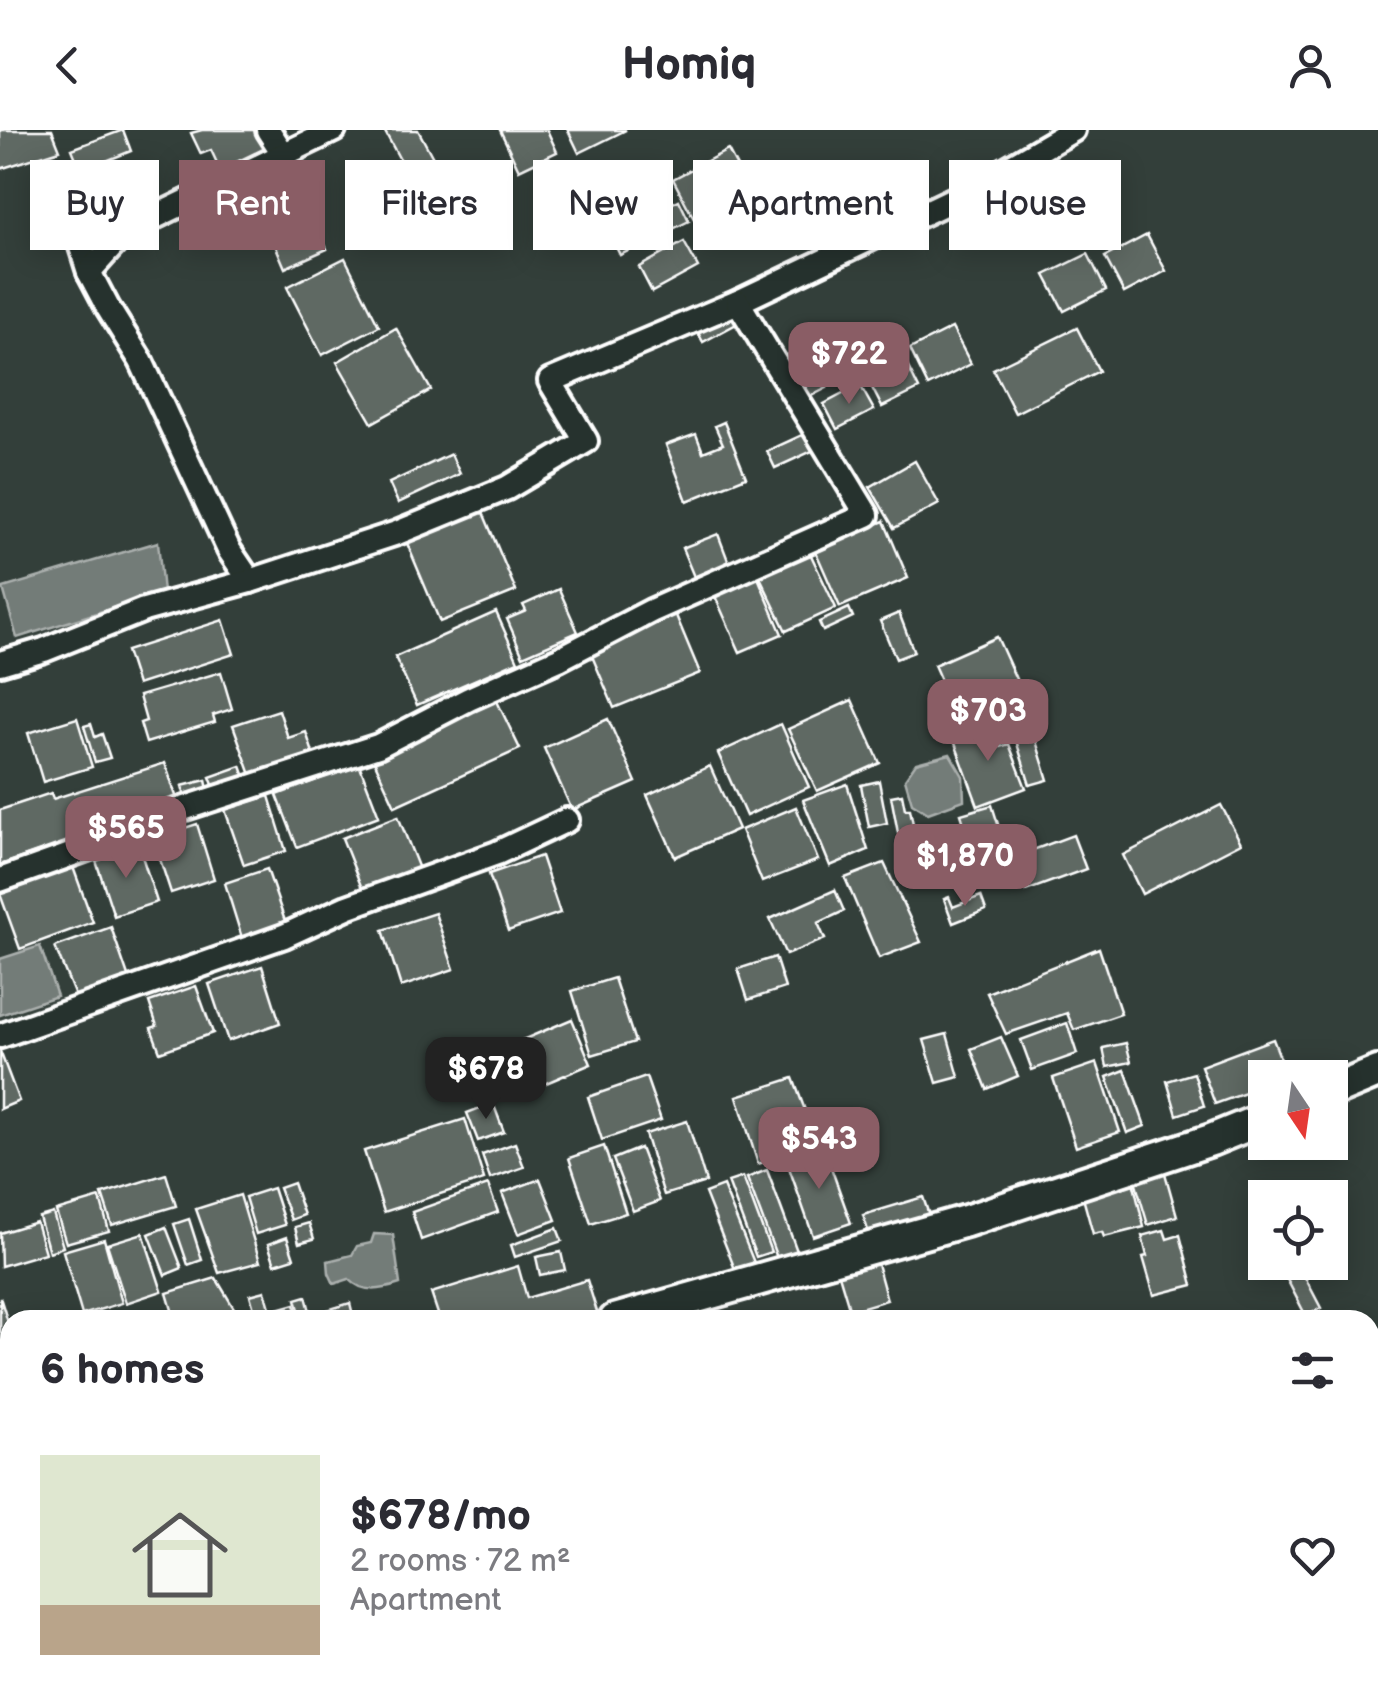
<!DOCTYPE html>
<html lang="en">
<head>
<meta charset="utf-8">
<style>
	body { margin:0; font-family:"Balsamiq Sans",sans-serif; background:#f2f2f3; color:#2b2b33; height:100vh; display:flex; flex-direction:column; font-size:38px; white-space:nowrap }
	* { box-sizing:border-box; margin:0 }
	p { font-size:32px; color:#7c7c81 }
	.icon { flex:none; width:55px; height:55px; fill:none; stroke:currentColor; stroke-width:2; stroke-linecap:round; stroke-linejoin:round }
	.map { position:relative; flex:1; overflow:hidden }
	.drawer { position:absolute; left:0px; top:1180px; width:1380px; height:390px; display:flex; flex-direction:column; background:#fff; border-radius:30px 30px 0 0; box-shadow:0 5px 25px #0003 }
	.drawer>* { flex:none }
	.hud { position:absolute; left:30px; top:30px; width:1320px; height:90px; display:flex; gap:20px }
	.needle { width:65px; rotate:167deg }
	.controls { position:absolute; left:1248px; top:930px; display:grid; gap:20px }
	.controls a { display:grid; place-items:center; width:100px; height:100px; border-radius:0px; background:#fff; box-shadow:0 5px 25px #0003; font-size:50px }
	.price { position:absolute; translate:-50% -85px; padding:0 22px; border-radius:20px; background:#8a5d65; color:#fff; font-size:32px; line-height:65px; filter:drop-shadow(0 2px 5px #0008) }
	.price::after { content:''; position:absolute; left:50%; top:60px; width:30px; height:22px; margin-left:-15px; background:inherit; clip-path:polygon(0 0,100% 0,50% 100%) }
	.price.on { background:#222; color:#fff }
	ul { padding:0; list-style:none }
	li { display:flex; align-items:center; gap:30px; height:250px; padding:0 40px }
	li+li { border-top:2px solid #e1e1e2 }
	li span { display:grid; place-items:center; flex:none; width:280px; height:200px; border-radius:0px; color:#555 }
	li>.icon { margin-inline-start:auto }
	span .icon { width:120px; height:120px; fill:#fffc; stroke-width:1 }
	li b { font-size:42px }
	h2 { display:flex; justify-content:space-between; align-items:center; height:120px; padding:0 40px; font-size:42px }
	.chip { padding:0 35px; border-radius:0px; background:#fff; box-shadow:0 5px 25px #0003; font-size:35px; line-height:90px }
	.chip.on { background:#8a5d65; color:#fff }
	header { display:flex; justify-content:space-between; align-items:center; height:130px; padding:0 40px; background:#fff; font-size:45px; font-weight:800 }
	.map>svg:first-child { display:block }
</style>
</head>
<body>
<header><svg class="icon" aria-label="back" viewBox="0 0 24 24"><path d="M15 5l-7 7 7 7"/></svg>Homiq<svg class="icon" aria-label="person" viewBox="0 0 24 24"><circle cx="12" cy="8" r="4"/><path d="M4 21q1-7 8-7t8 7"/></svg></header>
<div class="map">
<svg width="1378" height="1570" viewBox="0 0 1378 1570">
	<rect width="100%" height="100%" fill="#333f3a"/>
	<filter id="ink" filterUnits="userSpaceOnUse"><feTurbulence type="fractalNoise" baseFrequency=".01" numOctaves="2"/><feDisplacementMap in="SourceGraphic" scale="20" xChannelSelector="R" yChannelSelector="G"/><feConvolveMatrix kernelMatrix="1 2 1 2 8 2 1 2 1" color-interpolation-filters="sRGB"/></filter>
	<g filter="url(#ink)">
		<g fill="#737b78" stroke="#abb0ae" stroke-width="2.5">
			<path d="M158 412 163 462 17 508 3 458Z"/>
			<path d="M950 624 963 646 964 670 928 683 912 673 905 649 916 633Z"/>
			<path d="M40 816 57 866 0 885V829Z"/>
			<path d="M374 1104 393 1105 400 1154C382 1160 363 1164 349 1149L334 1154 329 1143 328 1131 352 1125 357 1116 371 1113Z"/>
			<path d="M499 1560H729L730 1570H476Z"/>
		</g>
		<g fill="#5f6964" stroke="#fff" stroke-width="2.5">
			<path d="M0 0H52L60 20 0 39Z"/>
			<path d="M123 0 131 21 81 41 72 19Z"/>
			<path d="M202 0H263L273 20 216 45 212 36 217 33 211 20 201 24 191 3Z"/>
			<path d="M384 0H418L446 52 420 67Z"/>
			<path d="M500 0H547L557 22 519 40Z"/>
			<path d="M568 0H626L579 23Z"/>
			<path d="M728 20 756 73 701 102 673 49Z"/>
			<path d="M285 36 309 88 271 106 246 54Z"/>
			<path d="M679 70 689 91 620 125 610 105Z"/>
			<path d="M315 92 327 119 285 138 273 110Z"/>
			<path d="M1147 105 1166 141 1124 163 1105 127Z"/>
			<path d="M684 112 698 137 652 162 639 137Z"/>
			<path d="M1088 124 1106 160 1064 181 1045 145Z"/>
			<path d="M345 128 379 196 322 225 287 157Z"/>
			<path d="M732 177 740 192 703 212 695 197Z"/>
			<path d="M396 198 431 260 372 293 337 232Z"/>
			<path d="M952 198 971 234 928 256 910 219Z"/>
			<path d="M1077 198 1099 241 1015 283 993 239Z"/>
			<path d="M811 224 827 258 809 267 792 232Z"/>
			<path d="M904 229 919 259 882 277 867 248Z"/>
			<path d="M860 255 874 280 837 299 824 274Z"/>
			<path d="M724 292 746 347 687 371 666 315 696 304 703 322 723 314 715 296Z"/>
			<path d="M811 301 819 318 775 338 767 321Z"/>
			<path d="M451 324 460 344 398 373 389 353Z"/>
			<path d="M915 331 939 374 894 398 870 357Z"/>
			<path d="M482 380 516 461 440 492 406 411Z"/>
			<path d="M884 391 908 448 840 477 815 420Z"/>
			<path d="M718 404 729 433 694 447 682 418Z"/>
			<path d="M809 421 836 478 786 501 759 445Z"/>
			<path d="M757 445 782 504 740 522 714 464Z"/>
			<path d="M559 459 578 502 523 526 507 489 526 481 523 475Z"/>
			<path d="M849 478 853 487 823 501 819 492Z"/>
			<path d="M496 482 518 531 417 575 395 527Z"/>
			<path d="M675 483 700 543 614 578 589 519Z"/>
			<path d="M899 483 914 522 896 529 880 491Z"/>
			<path d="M223 490 234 524 137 555 126 521Z"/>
			<path d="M997 507 1025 569 962 598 934 535Z"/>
			<path d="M221 542 232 579 213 585 215 592 146 613 140 593 146 591 139 566Z"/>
			<path d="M496 569 520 619 395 676 372 626Z"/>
			<path d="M852 570 880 633 817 661 788 599Z"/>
			<path d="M279 580 288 608 306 602 313 623 251 645 233 595Z"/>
			<path d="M77 588 92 637 43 652 28 603Z"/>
			<path d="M608 589 636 652 572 680 544 618Z"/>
			<path d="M990 591 1000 617 1009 614 1026 658 978 676 952 605Z"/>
			<path d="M91 594 95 607 102 604 110 628 95 632 84 596Z"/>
			<path d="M781 594 809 657 746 686 718 623Z"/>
			<path d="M1033 601 1048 650 1030 655 1015 607Z"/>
			<path d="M165 633 179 675 0 735V680L51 663 53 669Z"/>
			<path d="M359 634 379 686 297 717 277 665Z"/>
			<path d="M241 636 246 650 215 660 210 647Z"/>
			<path d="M710 636 738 699 675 727 647 665Z"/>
			<path d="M206 650 209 665 186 670 182 656Z"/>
			<path d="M879 651 887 693 869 697 861 655Z"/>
			<path d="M847 654 868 720 830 736 803 670Z"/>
			<path d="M902 664 905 679H910L914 699 898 703 891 666Z"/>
			<path d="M269 666 286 721 244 735 225 680Z"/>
			<path d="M992 675 1002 707 971 716 961 684Z"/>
			<path d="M1221 675 1241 713 1142 764 1123 725Z"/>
			<path d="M796 677 818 730 762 752 741 700Z"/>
			<path d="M398 686 419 739 363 761 342 708Z"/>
			<path d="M197 694 214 749 171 763 153 708Z"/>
			<path d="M1073 705 1086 739 1026 761 1014 727Z"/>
			<path d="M139 717 157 772 114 786 96 731Z"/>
			<path d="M541 726 560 783 508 801 489 744Z"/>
			<path d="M884 733 921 812 879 828 845 748Z"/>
			<path d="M73 737 93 792 20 819 0 764Z"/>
			<path d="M267 739 286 794 242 808 225 753Z"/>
			<path d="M835 760 844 781 818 793 825 809 786 825 770 789Z"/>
			<path d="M981 766 986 780 953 793 944 769 949 767 953 777Z"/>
			<path d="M435 783 454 839 401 857 383 800Z"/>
			<path d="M111 797 130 852 77 871 55 817Z"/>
			<path d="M1099 818 1121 884 1074 900 1067 883 1006 904 987 863Z"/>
			<path d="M775 827 785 858 748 870 738 839Z"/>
			<path d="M262 836 280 893 228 911 209 854Z"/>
			<path d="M614 848 635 912 592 925 572 861Z"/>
			<path d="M196 856 213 903 160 922 151 898 157 896 149 872Z"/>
			<path d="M572 889 591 934 539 956 520 911Z"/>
			<path d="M1067 893 1077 924 1032 940 1021 910Z"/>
			<path d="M947 904 959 947 937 953 924 910Z"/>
			<path d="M1001 907 1018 946 987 959 971 919Z"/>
			<path d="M1273 909 1288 948H1265V956L1215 974 1201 936Z"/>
			<path d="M1126 913 1131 932 1107 937 1103 918Z"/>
			<path d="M0 921 19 971 0 979Z"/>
			<path d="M1097 933 1120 1002 1076 1017 1053 948Z"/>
			<path d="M1125 940 1145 996 1127 1003 1107 947Z"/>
			<path d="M1194 943 1204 976 1177 985 1167 951Z"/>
			<path d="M646 947 661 990 602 1010 588 967Z"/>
			<path d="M793 948 818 1015 758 1034 737 966Z"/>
			<path d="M493 973 504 1002 478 1011 467 983Z"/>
			<path d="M465 989 484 1050 384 1082 364 1021Z"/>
			<path d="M687 991 706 1052 664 1065 645 1004Z"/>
			<path d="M515 1013 524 1037 490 1049 482 1025Z"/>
			<path d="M604 1016 626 1083 591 1094 569 1028Z"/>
			<path d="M640 1018 660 1071 633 1081 613 1029Z"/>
			<path d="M824 1018 851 1093 813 1106 787 1032Z"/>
			<path d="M1163 1036 1177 1086 1148 1095 1133 1044Z"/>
			<path d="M767 1040 797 1121 777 1128 747 1048Z"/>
			<path d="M166 1044 176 1076 112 1095 102 1064Z"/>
			<path d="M743 1047 771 1122 756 1127 728 1052Z"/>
			<path d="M1132 1047 1144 1097 1104 1107 1102 1102 1093 1104 1082 1064Z"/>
			<path d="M540 1049 556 1090 518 1104 502 1063Z"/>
			<path d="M293 1053 304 1085 291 1090 279 1058Z"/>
			<path d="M488 1055 498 1082 421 1110 412 1082Z"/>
			<path d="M723 1056 755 1135 736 1142 705 1063Z"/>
			<path d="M273 1058 285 1095 256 1104 245 1067Z"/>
			<path d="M240 1065 260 1132 219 1143 196 1079Z"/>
			<path d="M923 1067 930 1088 870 1107 863 1085Z"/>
			<path d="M100 1068 109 1101 66 1113 56 1081Z"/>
			<path d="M53 1083 63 1117 49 1122 39 1087Z"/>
			<path d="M189 1089 202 1130 188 1135 174 1094Z"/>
			<path d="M36 1092 45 1123 1 1136 0 1103Z"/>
			<path d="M309 1093 314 1109 299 1113 295 1097Z"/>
			<path d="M166 1097 182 1138 165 1145 149 1104Z"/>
			<path d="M557 1098 562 1111 515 1127 511 1115Z"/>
			<path d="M1164 1100 1167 1109 1180 1105 1193 1155 1154 1165 1143 1127 1147 1126 1142 1106Z"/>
			<path d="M143 1103 162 1161 126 1173 107 1114Z"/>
			<path d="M287 1107 294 1128 275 1134 268 1114Z"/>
			<path d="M104 1109 122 1173 82 1185 63 1121Z"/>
			<path d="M561 1122 565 1140 540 1145 536 1127Z"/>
			<path d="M876 1130 887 1170 850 1181 838 1141Z"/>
			<path d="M1278 1132H1297L1321 1178 1306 1186Z"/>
			<path d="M518 1136 527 1168 587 1150 598 1185 581 1190H440L431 1163Z"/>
			<path d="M216 1148 241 1190H175L167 1163Z"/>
			<path d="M265 1161 271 1181 256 1186 250 1165Z"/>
			<path d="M306 1166 311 1185 350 1173 353 1185 336 1190H302L296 1169Z"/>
			<path d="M0 1167 10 1199V1217L0 1220Z"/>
			<path d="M295 1174 299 1190H280L277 1179Z"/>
			<path d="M10 1301V1378H0V1304Z"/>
			<path d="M5 1399 10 1414V1560H48L50 1565 37 1570H0V1401Z"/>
			<path d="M259 1560H263L267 1570H234Z"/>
			<path d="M335 1560H364L367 1570H305Z"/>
			<path d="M377 1560H467L468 1562 445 1570H381Z"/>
			<path d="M806 1560H855L825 1570H809Z"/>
			<path d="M895 1560H905L908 1570H866Z"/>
			<path d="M930 1560H972L975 1570H933Z"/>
			<path d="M980 1560H1018L1021 1570H983Z"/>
			<path d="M1025 1560H1071L1075 1570H1027Z"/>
		</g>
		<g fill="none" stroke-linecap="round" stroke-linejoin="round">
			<g stroke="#fff" stroke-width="30">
				<g id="minor">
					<path d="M268 0 284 25"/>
					<path d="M57 41 89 142 108 178 141 231 229 420 250 451"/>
					<path d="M89 142 126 101 334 0"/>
					<path d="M0 533 44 520 144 480 250 451 397 403 507 358 586 311 550 251 738 172 960 66 1073 0"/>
					<path d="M0 750 101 714 167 684 378 616 469 569 559 529 651 481 867 385 738 172"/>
					<path d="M0 906 284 806 347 777 497 723 567 690"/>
				</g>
			</g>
			<g stroke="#fff" stroke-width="38">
				<g id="tertiary">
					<path d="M1330 962 1378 942"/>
					<path d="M615 1190 966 1091 1211 1010 1265 988"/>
					<path d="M0 1388 10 1385"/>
				</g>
			</g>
			<use href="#minor" stroke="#26332d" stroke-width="22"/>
			<use href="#tertiary" stroke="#26332d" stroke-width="30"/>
		</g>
	</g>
</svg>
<div class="controls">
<a><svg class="needle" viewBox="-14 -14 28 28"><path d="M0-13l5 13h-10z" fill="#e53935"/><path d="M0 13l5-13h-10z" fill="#7c7c81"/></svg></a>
<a><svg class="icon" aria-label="locate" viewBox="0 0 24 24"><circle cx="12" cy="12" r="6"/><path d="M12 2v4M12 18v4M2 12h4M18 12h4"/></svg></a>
</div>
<b class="price" style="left:849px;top:277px">$722</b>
<b class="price" style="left:988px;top:634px">$703</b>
<b class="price" style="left:126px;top:751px">$565</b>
<b class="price" style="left:965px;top:779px">$1,870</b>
<b class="price on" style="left:486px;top:992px">$678</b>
<b class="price" style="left:819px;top:1062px">$543</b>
<div class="hud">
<a class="chip">Buy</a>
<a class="chip on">Rent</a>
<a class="chip">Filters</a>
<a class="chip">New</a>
<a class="chip">Apartment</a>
<a class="chip">House</a>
</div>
<section class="drawer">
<h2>6 homes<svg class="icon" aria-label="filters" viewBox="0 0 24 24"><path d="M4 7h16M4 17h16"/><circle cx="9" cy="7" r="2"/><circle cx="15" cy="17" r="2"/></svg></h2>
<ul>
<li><span style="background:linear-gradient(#dfe7d0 75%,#b9a48a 0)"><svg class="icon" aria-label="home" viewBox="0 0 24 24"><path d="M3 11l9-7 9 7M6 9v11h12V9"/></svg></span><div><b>$678/mo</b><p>2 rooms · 72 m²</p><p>Apartment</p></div><svg class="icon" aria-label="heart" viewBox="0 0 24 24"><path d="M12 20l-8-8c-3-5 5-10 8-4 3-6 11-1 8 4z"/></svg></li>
</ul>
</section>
</div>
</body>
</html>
